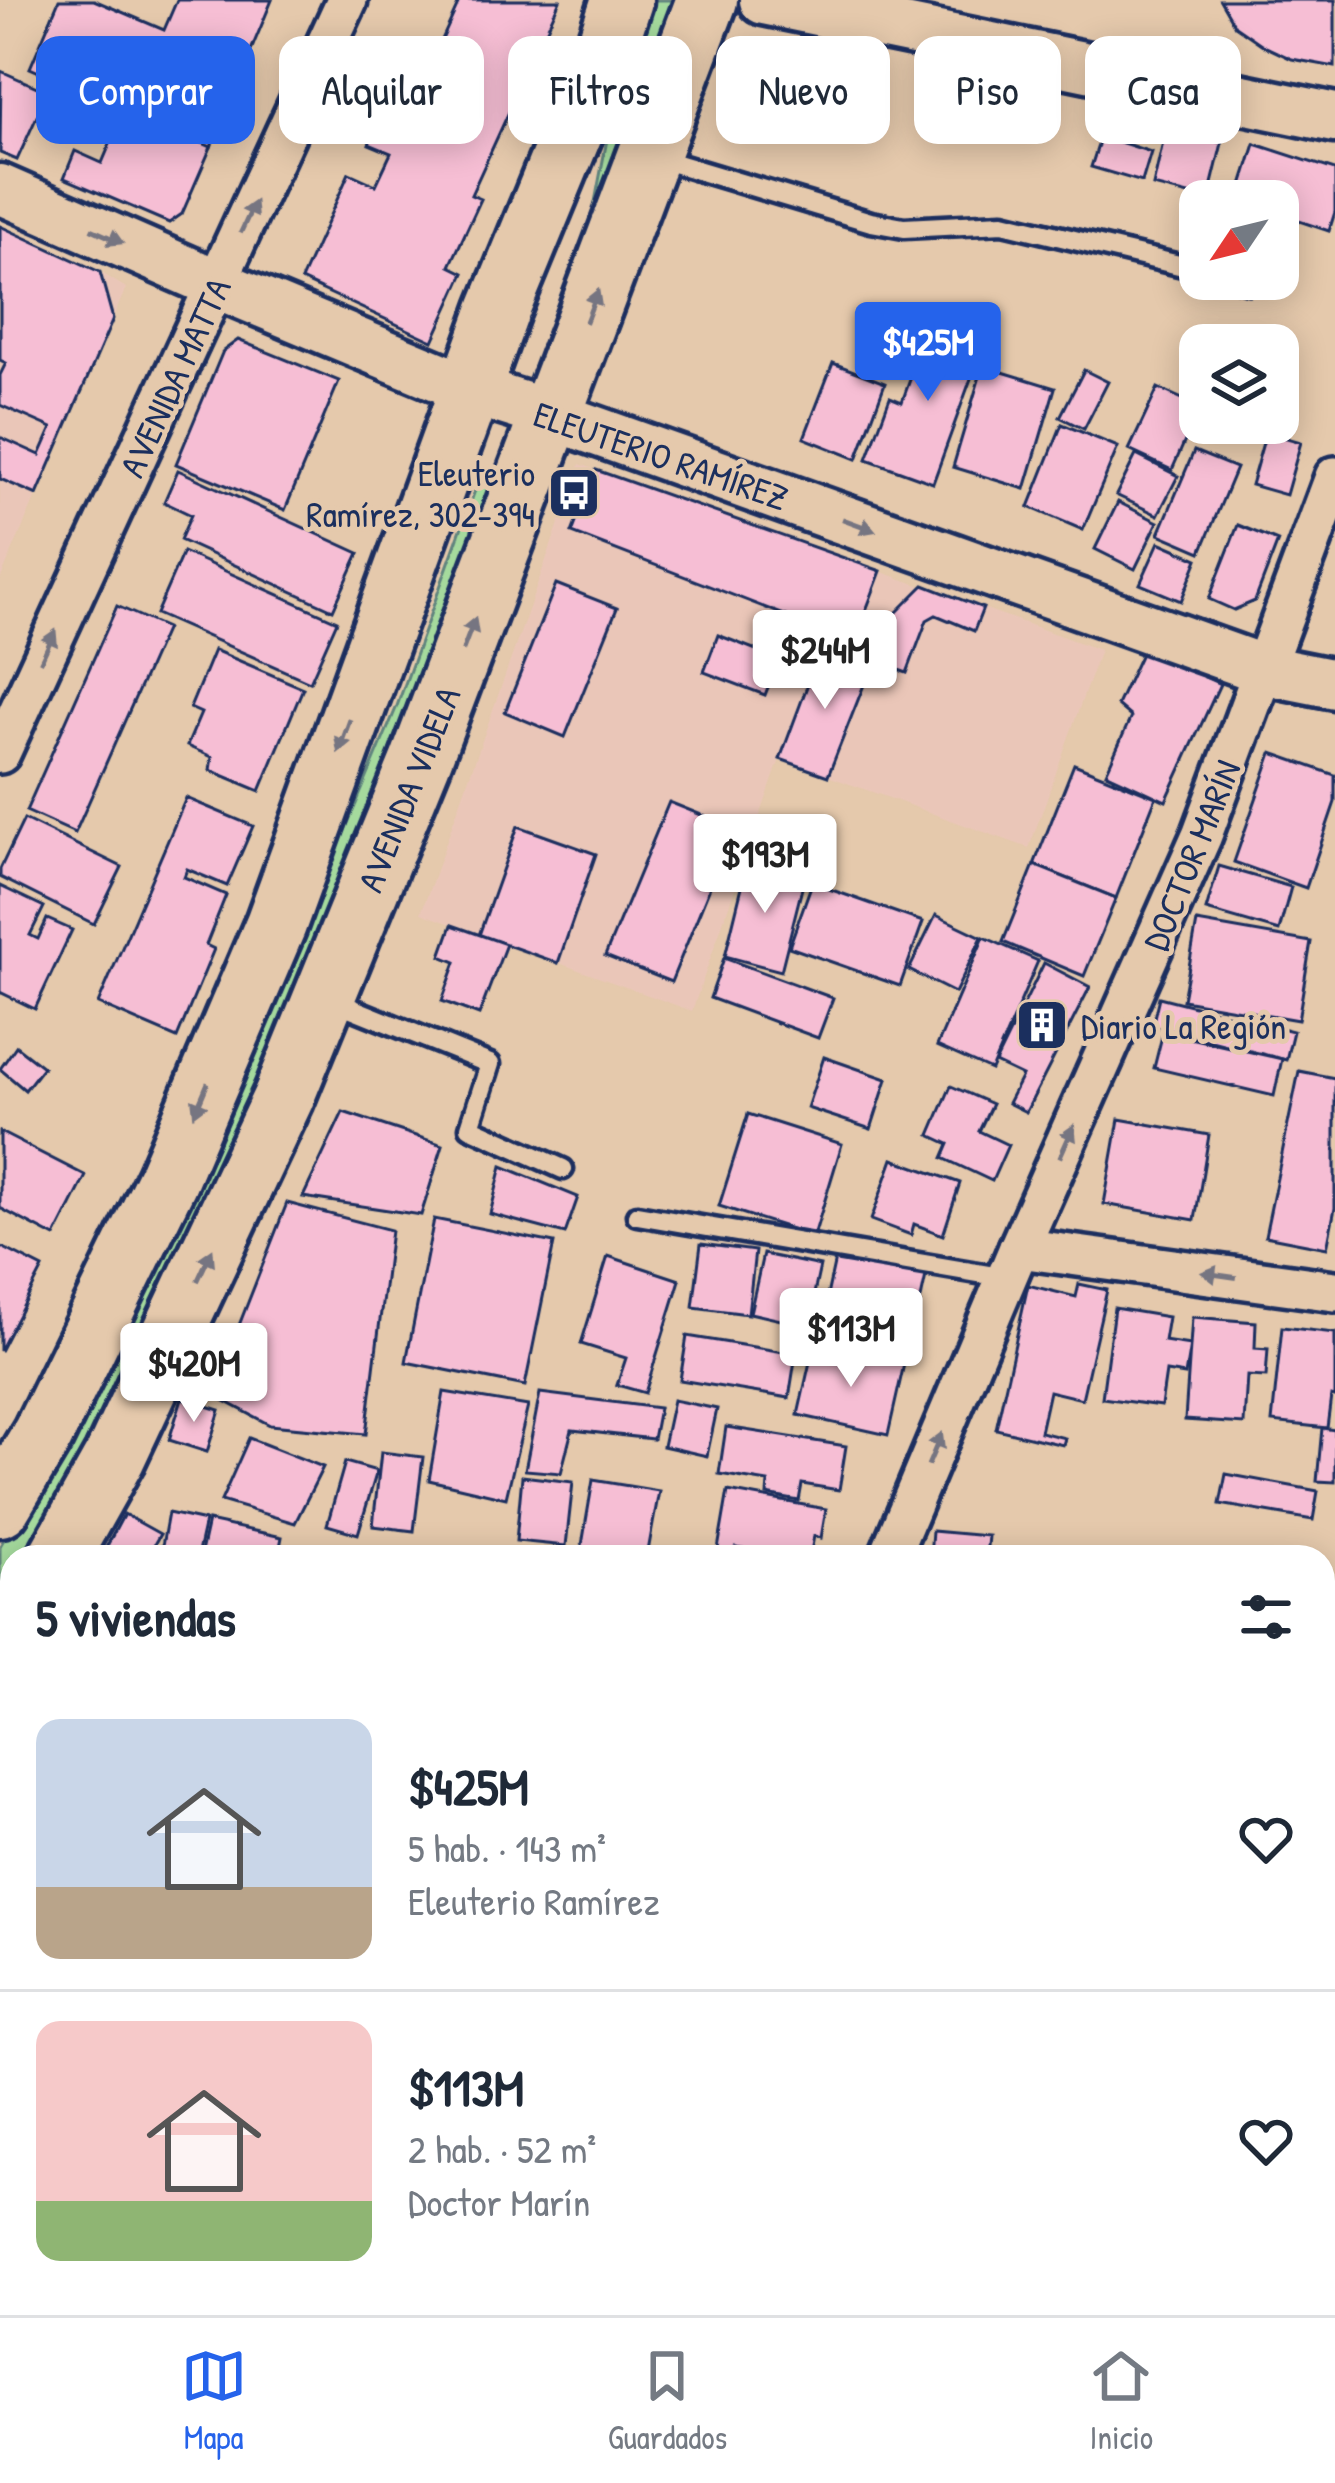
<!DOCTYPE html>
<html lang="es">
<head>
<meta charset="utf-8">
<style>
	body { margin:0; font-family:"Patrick Hand",sans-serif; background:#f2f2f3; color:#1f2937; height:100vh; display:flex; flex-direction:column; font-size:45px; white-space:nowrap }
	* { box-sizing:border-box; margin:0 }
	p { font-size:39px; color:#747a83 }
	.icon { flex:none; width:66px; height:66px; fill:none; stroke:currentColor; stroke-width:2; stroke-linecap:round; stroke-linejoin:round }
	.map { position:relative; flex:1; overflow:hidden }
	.drawer { position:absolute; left:0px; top:1545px; width:1335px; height:771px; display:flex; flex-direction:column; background:#fff; border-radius:36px 36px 0 0; box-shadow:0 6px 30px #0003 }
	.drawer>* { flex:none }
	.top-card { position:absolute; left:36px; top:36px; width:1263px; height:108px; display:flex; gap:24px }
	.needle { width:78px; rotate:235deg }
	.fabs { position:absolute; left:1179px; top:180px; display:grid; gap:24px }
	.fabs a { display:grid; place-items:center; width:120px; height:120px; border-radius:24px; background:#fff; box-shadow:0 6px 30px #0003; font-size:60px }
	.price { position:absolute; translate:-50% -102px; padding:0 27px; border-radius:12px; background:#fff; color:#222; font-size:39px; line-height:78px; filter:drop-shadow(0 3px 6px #0008) }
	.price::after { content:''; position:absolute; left:50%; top:72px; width:36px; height:27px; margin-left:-18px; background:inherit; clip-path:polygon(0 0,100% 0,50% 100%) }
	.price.on { background:#2563eb; color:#fff }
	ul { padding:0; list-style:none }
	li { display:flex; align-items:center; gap:36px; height:300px; padding:0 36px }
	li+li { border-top:3px solid #e0e1e3 }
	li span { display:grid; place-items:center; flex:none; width:336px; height:240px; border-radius:24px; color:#555 }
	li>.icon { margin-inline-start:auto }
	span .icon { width:144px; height:144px; fill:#fffc; stroke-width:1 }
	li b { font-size:51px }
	h2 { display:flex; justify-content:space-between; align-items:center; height:144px; padding:0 36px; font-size:51px }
	.pill { padding:0 42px; border-radius:24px; background:#fff; box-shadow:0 6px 30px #0003; font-size:42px; line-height:108px }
	.pill.on { background:#2563eb; color:#fff }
	.menu { display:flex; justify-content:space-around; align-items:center; height:168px; border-top:3px solid #e0e1e3; background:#fff; font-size:33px; color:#747a83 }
	.menu a { display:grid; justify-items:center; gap:6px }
	.menu .on { color:#2563eb }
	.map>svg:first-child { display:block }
</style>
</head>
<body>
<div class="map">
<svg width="1335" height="2315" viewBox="0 0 1335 2315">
	<rect width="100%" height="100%" fill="#e5c9ac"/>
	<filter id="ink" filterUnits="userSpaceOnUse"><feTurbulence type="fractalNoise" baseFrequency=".00833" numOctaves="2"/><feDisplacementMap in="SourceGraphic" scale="24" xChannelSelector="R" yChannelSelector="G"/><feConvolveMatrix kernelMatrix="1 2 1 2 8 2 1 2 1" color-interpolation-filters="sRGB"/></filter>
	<g filter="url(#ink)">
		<g fill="#eac6b8">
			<path d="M0 226 100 272 126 288 0 580Z"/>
			<path d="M580 464 1100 650 1029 848 780 759 692 1011 421 913Z"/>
			<path d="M1323 1873 1335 1874V2315H1023L1025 2304H1323Z"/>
		</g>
		<g fill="#a5da9d" stroke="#60847e" stroke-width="3">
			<path d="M649 0H692L590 228 619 77Z"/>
			<path d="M482 471 509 479 424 713 166 1293 59 1494 22 1557H12V1574L0 1595V1546L36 1486 199 1154 333 859 397 706Z"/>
		</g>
		<g fill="#f6bed4" stroke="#1b2f5e" stroke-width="3">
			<path d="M59 0H94L164 30 177 0H272L211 147 30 68Z"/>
			<path d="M460 0H560L471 195 481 199 450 266 464 273 433 341 301 280 349 173 376 185 391 153 369 144 389 97 411 108Z"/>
			<path d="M1220 0H1335V67L1292 59 1264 46 1235 26Z"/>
			<path d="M1 71 48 92 17 160 0 153Z"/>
			<path d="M125 109 211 147 182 214 169 223 64 178 75 151 102 163Z"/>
			<path d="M1166 129 1222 143 1208 200 1153 186Z"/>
			<path d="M1101 136 1151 152 1142 182 1091 167Z"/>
			<path d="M1255 144 1335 170V212L1329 231 1278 214V201H1237Z"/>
			<path d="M0 226 100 272 113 319 37 495 0 479V437L40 455 52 428 0 405V375L6 363 0 360Z"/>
			<path d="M931 321 985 340 933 483 867 459 890 397 902 402Z"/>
			<path d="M238 340 339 381 285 510 176 464 223 351Z"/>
			<path d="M833 363 885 383 857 459 804 438Z"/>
			<path d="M983 366 1055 388 1025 489 953 467Z"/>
			<path d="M1084 370 1108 382 1084 429 1060 417Z"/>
			<path d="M1158 388 1200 407 1172 470 1129 450Z"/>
			<path d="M1062 424 1118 447 1083 530 1029 507Z"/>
			<path d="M1266 432 1301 442 1286 495 1251 485Z"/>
			<path d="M1194 451 1236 468 1201 552 1159 534Z"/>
			<path d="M1136 455 1178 476 1158 515 1116 495Z"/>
			<path d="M178 470 359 553 333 610 180 540 191 515 164 502Z"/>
			<path d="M596 470 881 571 854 642 572 533Z"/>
			<path d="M1118 502 1158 522 1135 569 1095 549Z"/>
			<path d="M1238 525 1278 541 1255 601 1234 610 1209 599Z"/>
			<path d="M1159 542 1198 559 1181 601 1140 584Z"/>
			<path d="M183 552 337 621 310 682 156 614Z"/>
			<path d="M556 584 617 608 565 737 505 712Z"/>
			<path d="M924 585 983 608 974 631 936 615 927 620 907 673 873 661 888 621Z"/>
			<path d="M117 606 166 628 75 833 26 811Z"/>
			<path d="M718 635 779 659 765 695 704 672Z"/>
			<path d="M822 646 871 667 828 776 780 759Z"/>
			<path d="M1143 649 1220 684 1166 801 1106 773 1131 717 1117 705Z"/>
			<path d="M214 650 303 688 260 791 210 770 212 757 187 746 201 713 190 708Z"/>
			<path d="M1272 753 1335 775V802L1306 888 1234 862Z"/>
			<path d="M1074 764 1156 797 1116 898 1034 865Z"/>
			<path d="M186 798 253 826 227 886 187 869 184 877 226 895 206 945 214 949 177 1038 98 1004Z"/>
			<path d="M669 802 734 828 671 982 605 956Z"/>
			<path d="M24 819 122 867 94 924 0 877V869Z"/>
			<path d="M518 826 596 854 558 963 479 935Z"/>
			<path d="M748 862 805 876 781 971 725 956Z"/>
			<path d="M1034 865 1116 898 1084 976 1003 942Z"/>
			<path d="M1219 866 1291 887 1279 931 1206 910Z"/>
			<path d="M812 883 923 922 900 986 789 947Z"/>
			<path d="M0 886 44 907 30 935 38 939 47 919 72 930 35 1009 0 992Z"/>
			<path d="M936 915 982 937 955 993 909 970Z"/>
			<path d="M1197 922 1311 942 1298 1020 1183 1000Z"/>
			<path d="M452 925 506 944 479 1015 442 1001 456 962 441 956Z"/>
			<path d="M984 937 1038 961 991 1070 937 1046Z"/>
			<path d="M724 958 833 998 818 1038 710 998Z"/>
			<path d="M1044 963 1090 987 1026 1112 1008 1103 1022 1076 995 1063Z"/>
			<path d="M1159 997 1293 1031 1286 1060 1152 1026Z"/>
			<path d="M1163 1032 1282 1059 1274 1096 1154 1068Z"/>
			<path d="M16 1046 43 1067 25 1090 0 1069Z"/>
			<path d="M824 1057 887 1079 871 1129 807 1108Z"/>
			<path d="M1299 1071 1335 1078V1208L1327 1248 1265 1236Z"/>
			<path d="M951 1086 992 1104 979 1131 1008 1145 992 1181 943 1158 949 1144 930 1135Z"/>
			<path d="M343 1112 443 1145 421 1215 303 1197Z"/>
			<path d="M748 1114 842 1144 814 1236 719 1206Z"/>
			<path d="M1119 1119 1209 1135 1195 1220 1104 1204Z"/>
			<path d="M0 1132 86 1176 55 1237 0 1208Z"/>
			<path d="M893 1159 960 1183 943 1235 914 1224 911 1235 871 1220Z"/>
			<path d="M502 1166 578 1197 565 1234 490 1214Z"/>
			<path d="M287 1203 391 1230 366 1434 270 1425 212 1394Z"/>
			<path d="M434 1219 554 1243 525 1386 406 1362Z"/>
			<path d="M701 1244 755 1251 748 1314 693 1307Z"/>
			<path d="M0 1246 43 1268 0 1351Z"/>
			<path d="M837 1250 927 1271 910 1349 820 1328Z"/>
			<path d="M763 1254 820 1266 807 1326 750 1313Z"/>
			<path d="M608 1256 680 1280 645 1393 617 1385 626 1358 581 1344Z"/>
			<path d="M1079 1284 1107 1290 1082 1399 1049 1391 1040 1432 1065 1438 1063 1445 996 1429 1028 1285 1076 1297Z"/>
			<path d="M1114 1308 1168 1317 1164 1341 1190 1345 1185 1375 1166 1372 1161 1406 1102 1398Z"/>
			<path d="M1192 1317 1256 1322 1255 1348 1268 1349 1266 1377 1247 1376 1244 1424 1185 1420Z"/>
			<path d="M1282 1327 1335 1333V1397L1331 1396 1327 1428 1272 1422Z"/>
			<path d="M687 1336 796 1354 789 1398 680 1380Z"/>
			<path d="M814 1344 904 1364 888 1435 798 1415Z"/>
			<path d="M444 1392 528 1406 506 1498 429 1480Z"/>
			<path d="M540 1393 659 1408 653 1439 572 1430 561 1473 525 1470Z"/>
			<path d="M182 1398 220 1410 207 1452 169 1440Z"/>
			<path d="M673 1400 717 1409 707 1456 663 1446Z"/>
			<path d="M726 1427 846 1446 839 1490 802 1484 799 1501 767 1495 768 1482 719 1474Z"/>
			<path d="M1322 1428 1335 1430V1482L1317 1481Z"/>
			<path d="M249 1438 323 1467 295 1523 221 1501Z"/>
			<path d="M381 1452 423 1457 414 1531 373 1526Z"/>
			<path d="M345 1462 377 1471 358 1534 327 1525Z"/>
			<path d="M1226 1474 1318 1491 1313 1520 1220 1504Z"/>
			<path d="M522 1476 573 1482 566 1546 516 1541Z"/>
			<path d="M593 1480 659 1491 647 1557 604 1554 603 1557H580Z"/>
			<path d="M728 1491 826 1509 821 1538 814 1536 810 1557H786L736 1548 734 1557 717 1555Z"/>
			<path d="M168 1513 205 1521 197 1557H160Z"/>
			<path d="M124 1514 160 1534 147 1557H101Z"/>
			<path d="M208 1521 282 1537 278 1557H200Z"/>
			<path d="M932 1531 988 1536 986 1557H930Z"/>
			<path d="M12 1647V1725L0 1717V1664Z"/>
			<path d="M12 1795V1842L0 1836V1815Z"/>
			<path d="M11 1874H12V1952L0 1948V1912Z"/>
			<path d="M1323 1894 1335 1895V1983L1323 1982Z"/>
			<path d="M1323 2095 1335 2096V2315H1216L1217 2304H1323Z"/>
			<path d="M446 2304H524L529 2315H451Z"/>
			<path d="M627 2304H643L648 2315H601Z"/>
		</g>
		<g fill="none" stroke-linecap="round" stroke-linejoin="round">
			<g stroke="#1b2f5e" stroke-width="27">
				<g id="service">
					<path d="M657 158 871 222 904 228 1003 223 1200 270"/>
					<path d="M1235 279 1249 283"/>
					<path d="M334 1001 490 1064 470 1127 563 1169"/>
					<path d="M637 1215 1007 1278"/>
				</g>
			</g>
			<g stroke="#1b2f5e" stroke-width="48">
				<g id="minor">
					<path d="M0 753 347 0"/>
					<path d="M1019 1248 1335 1291"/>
					<path d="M889 1557 1019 1248 1202 835 1335 477"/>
				</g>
			</g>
			<g stroke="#1b2f5e" stroke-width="57">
				<g id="tertiary">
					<path d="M764 0 1335 118"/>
					<path d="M0 189 217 284 471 390 551 415 1265 670 1335 684"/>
				</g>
			</g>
			<g stroke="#1b2f5e" stroke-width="63">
				<g id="secondary">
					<path d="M386 2304 390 2315"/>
					<path d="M150 2315 177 2304"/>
				</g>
			</g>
			<g stroke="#1b2f5e" stroke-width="69">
				<g id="primary">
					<path d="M0 1506 43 1434 167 1180 276 924 499 310 605 52 622 0"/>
					<path d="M59 1557 115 1457 284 1096 420 762 707 0"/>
					<path d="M0 1653 12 1635"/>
				</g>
			</g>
			<use href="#service" stroke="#e5c9ac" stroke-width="18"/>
			<use href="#minor" stroke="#e5c9ac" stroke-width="39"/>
			<use href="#tertiary" stroke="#e5c9ac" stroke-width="48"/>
			<use href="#secondary" stroke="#e5c9ac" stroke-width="54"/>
			<use href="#primary" stroke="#e5c9ac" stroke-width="60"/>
		</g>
		<defs><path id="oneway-solid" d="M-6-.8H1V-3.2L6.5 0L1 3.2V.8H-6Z" transform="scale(3)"/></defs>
		<g fill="#767481">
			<use href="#oneway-solid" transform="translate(248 217) rotate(-65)"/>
			<use href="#oneway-solid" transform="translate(107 236) rotate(24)"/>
			<use href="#oneway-solid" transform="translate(592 306) rotate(-69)"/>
			<use href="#oneway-solid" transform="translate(859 525) rotate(20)"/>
			<use href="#oneway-solid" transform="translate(469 634) rotate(-69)"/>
			<use href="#oneway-solid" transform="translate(48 646) rotate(-65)"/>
			<use href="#oneway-solid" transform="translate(344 736) rotate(110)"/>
			<use href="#oneway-solid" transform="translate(201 1099) rotate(113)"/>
			<use href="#oneway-solid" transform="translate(1067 1141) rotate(-66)"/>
			<use href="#oneway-solid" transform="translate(205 1265) rotate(-65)"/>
			<use href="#oneway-solid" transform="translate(1219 1275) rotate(-172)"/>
			<use href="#oneway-solid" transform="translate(935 1449) rotate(-67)"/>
		</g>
	</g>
	<defs>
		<g id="bus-square" transform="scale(2.7)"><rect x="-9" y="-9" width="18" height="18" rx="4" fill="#1b2f5e" stroke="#e5c9ac"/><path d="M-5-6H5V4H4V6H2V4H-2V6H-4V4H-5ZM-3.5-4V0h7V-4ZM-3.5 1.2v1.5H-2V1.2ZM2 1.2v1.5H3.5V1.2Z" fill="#fff"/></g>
		<g id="building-square" transform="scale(2.7)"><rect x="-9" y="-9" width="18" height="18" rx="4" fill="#1b2f5e" stroke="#e5c9ac"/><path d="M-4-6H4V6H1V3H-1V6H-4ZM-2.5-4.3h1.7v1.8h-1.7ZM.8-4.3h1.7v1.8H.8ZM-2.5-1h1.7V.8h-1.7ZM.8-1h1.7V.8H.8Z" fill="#fff"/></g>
	</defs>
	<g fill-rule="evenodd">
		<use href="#bus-square" x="574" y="493"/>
		<use href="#building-square" x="1042" y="1025"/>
	</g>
	<g text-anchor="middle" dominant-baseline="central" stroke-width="10" stroke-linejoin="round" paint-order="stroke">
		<g font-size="36" fill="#1b2f5e" stroke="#e5c9ac">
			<text transform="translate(174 377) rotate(-65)">AVENIDA MATTA</text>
			<text transform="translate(661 455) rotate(19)">ELEUTERIO RAMÍREZ</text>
			<text transform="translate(408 789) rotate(-68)">AVENIDA VIDELA</text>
			<text transform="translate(1191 855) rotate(-68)">DOCTOR MARÍN</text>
		</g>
		<g font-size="36" fill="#1b2f5e" stroke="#e5c9ac" text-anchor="end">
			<text x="535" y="472">Eleuterio<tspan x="535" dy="41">Ramírez, 302-394</tspan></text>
			<text x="1081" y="1025" text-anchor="start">Diario La Región</text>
		</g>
	</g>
</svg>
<div class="fabs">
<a><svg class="needle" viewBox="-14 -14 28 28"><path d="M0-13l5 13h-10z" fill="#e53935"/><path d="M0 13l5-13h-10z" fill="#747a83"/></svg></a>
<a><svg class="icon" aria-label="layers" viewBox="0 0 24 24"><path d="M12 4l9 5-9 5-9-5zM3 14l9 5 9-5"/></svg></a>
</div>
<b class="price on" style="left:928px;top:404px">$425M</b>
<b class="price" style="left:825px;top:712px">$244M</b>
<b class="price" style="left:765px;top:916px">$193M</b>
<b class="price" style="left:851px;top:1390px">$113M</b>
<b class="price" style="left:194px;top:1425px">$420M</b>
<div class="top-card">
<a class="pill on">Comprar</a>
<a class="pill">Alquilar</a>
<a class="pill">Filtros</a>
<a class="pill">Nuevo</a>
<a class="pill">Piso</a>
<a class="pill">Casa</a>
</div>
<section class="drawer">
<h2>5 viviendas<svg class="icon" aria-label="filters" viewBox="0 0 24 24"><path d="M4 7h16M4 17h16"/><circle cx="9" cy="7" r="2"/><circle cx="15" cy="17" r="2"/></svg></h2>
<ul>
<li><span style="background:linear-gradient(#c9d6e8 70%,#b9a48a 0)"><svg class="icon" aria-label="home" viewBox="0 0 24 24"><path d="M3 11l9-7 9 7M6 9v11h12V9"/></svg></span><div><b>$425M</b><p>5 hab. · 143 m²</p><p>Eleuterio Ramírez</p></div><svg class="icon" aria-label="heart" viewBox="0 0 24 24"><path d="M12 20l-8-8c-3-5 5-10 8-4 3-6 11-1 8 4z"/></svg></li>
<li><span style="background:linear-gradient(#f6c9c9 75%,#8fb573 0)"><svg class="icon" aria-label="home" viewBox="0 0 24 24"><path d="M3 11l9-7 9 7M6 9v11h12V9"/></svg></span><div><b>$113M</b><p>2 hab. · 52 m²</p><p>Doctor Marín</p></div><svg class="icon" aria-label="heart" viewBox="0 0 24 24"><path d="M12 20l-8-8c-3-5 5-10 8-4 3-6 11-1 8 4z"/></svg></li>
</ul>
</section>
</div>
<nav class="menu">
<a class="on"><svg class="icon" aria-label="map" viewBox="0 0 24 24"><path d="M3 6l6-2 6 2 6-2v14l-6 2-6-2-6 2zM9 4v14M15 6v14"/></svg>Mapa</a>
<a><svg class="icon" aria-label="saved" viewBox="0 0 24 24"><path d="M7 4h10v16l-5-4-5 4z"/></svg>Guardados</a>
<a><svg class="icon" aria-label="home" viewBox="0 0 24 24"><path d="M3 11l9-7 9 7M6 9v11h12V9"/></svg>Inicio</a>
</nav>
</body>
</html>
